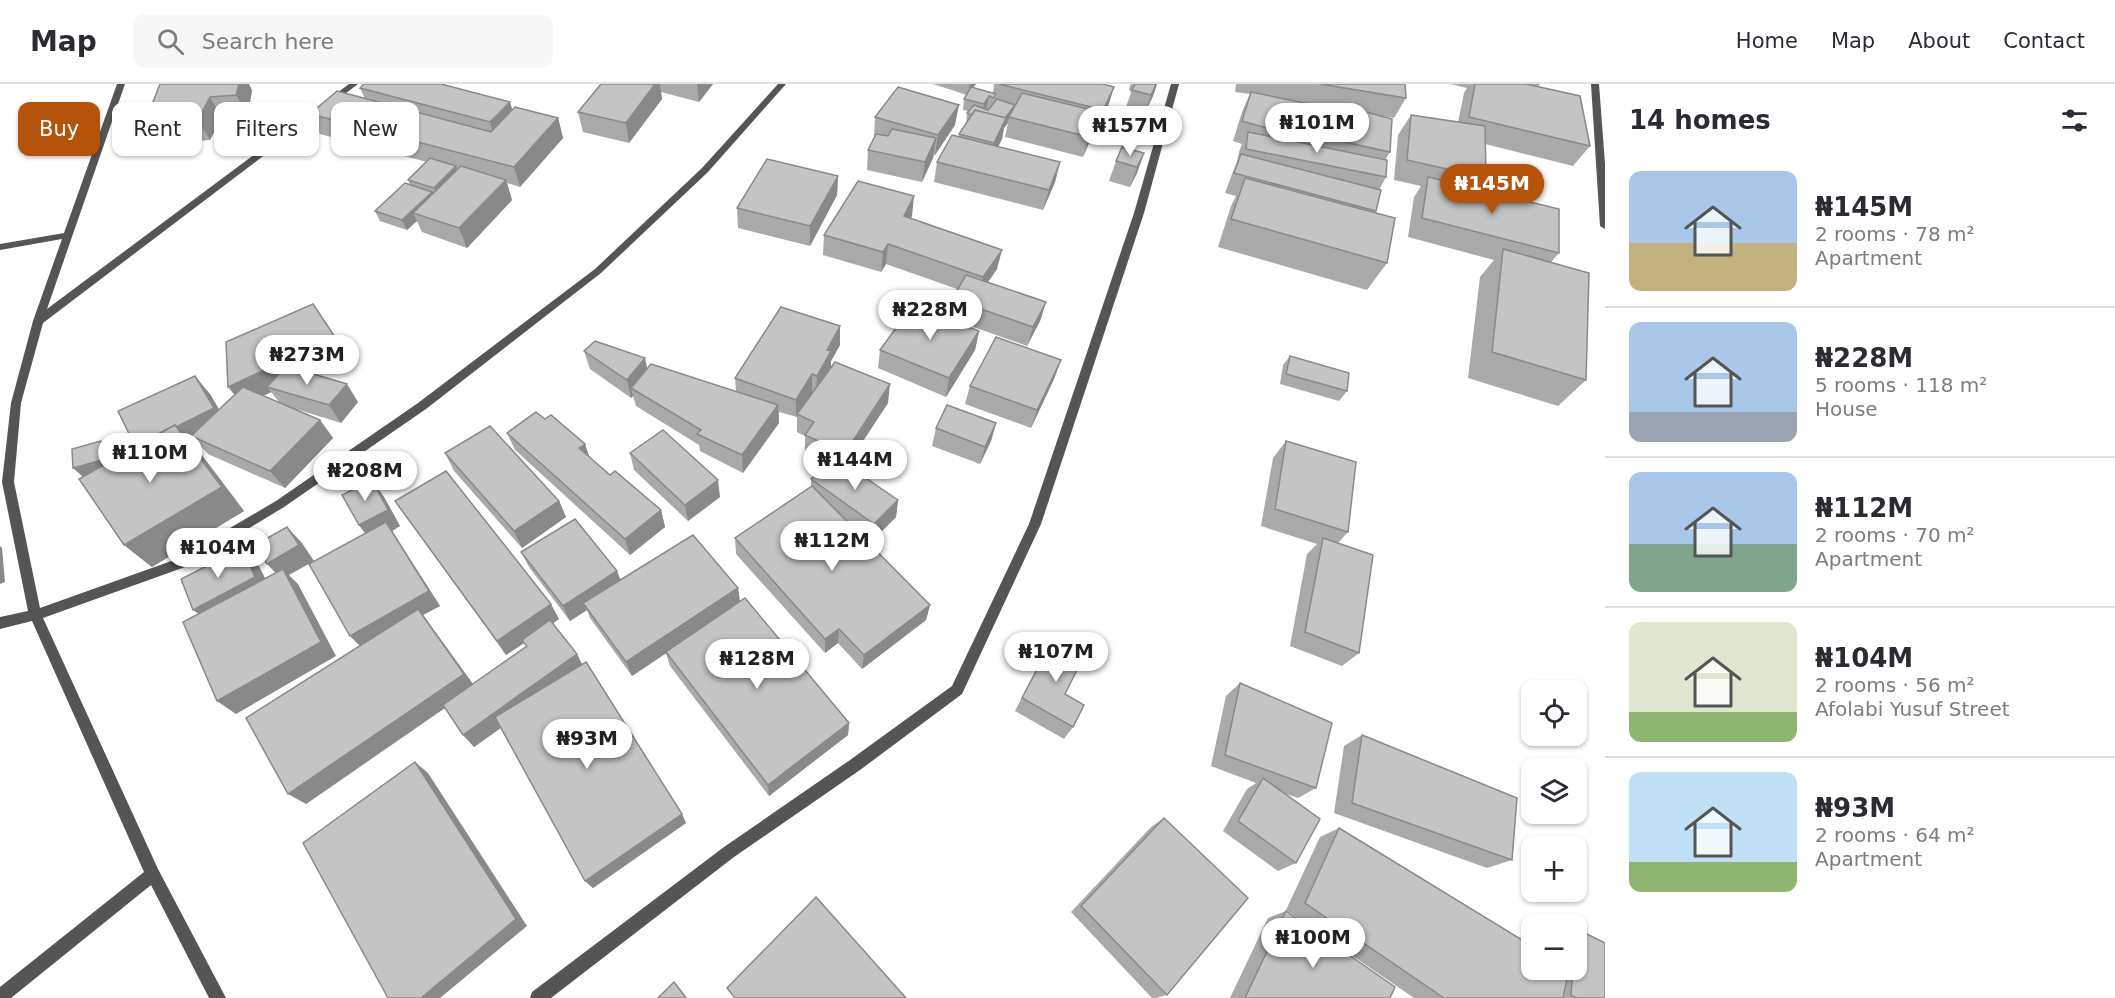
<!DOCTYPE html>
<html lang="en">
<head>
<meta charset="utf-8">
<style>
	body { margin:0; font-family:"DejaVu Sans",sans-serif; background:#f7f7f7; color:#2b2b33; height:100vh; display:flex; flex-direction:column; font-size:22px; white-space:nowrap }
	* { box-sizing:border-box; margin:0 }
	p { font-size:20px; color:#7c7c81 }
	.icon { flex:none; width:33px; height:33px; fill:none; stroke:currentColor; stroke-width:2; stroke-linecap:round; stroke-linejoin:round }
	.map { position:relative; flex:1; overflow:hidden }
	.details { display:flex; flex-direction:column; background:#fff; width:510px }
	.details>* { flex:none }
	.top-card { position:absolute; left:18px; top:18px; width:570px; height:54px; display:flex; gap:12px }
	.controls { position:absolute; left:1521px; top:596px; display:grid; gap:12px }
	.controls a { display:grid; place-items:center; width:66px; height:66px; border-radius:12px; background:#fff; box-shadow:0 2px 4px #0004; font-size:30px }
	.price { position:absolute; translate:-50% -51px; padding:0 14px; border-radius:21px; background:#fff; color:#222; font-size:20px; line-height:39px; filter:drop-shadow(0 2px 3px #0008) }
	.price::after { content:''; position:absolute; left:50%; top:36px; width:18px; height:14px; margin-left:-9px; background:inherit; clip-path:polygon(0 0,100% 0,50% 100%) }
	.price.on { background:#b45309; color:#fff }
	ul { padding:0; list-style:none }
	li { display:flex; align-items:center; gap:18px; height:150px; padding:0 24px }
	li+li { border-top:2px solid #e1e1e2 }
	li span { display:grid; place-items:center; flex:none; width:168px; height:120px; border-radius:12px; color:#555 }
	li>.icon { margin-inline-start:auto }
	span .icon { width:72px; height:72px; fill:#fffc; stroke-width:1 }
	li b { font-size:26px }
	h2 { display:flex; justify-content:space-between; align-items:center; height:72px; padding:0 24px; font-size:26px }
	.tag { padding:0 21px; border-radius:12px; background:#fff; box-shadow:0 2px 4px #0004; font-size:21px; line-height:54px }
	.tag.on { background:#b45309; color:#fff }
	header { display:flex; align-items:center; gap:36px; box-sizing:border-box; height:84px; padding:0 30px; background:#fff; border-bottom:2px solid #e1e1e2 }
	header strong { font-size:28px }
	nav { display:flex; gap:33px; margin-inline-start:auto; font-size:21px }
	.search { width:420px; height:54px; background:#f7f7f7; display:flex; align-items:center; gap:15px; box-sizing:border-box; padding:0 21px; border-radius:12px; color:#7c7c81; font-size:22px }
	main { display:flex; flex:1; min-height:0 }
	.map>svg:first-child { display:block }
</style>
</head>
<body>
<header>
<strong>Map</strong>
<div class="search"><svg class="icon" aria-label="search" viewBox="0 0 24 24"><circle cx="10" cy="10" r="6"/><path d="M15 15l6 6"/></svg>Search here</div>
<nav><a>Home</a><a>Map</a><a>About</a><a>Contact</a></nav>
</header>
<main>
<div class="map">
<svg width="1605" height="914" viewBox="0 0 1605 914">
	<rect width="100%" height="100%" fill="#fff"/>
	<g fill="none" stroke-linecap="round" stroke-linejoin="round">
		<g fill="#555" fill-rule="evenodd">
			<path d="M117 0H125L47 225 349 0H358L43 239 21 319 14 398 40 524 177 475 276 417 418 319 595 185 702 84 778 0H786L708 88 601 189 426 325 284 423 185 483 43 534 158 785 226 914H209L151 801 11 914H0V903L144 788 32 537 0 545V533L28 527 2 398 11 319 33 237 62 155 0 166V160L64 149Z"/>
			<path d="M1171 0H1179L1144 129 1041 440 962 610 860 686 734 773 551 914H530L532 908 724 763 850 676 952 602 1029 440 1134 129Z"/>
			<path d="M1591 0H1599L1605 80V145L1600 142Z"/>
		</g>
	</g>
	<g fill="#a9a9a9" fill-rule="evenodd">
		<path d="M160 0 252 6 248 31 222 33 210 56 158 61 144 41Z"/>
		<path d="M601 0H713L699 18 661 8 662 15 629 59 583 48 578 28Z"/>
		<path d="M933 0H976L973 4 993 9 994 0H1103L1108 23 1097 47 1094 46 1083 73 1005 53 1008 39 1004 44 1002 55 998 63 1060 78 1055 98 1043 126 934 98 937 78 959 53V50L966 40 967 29 969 27 963 26 964 15 967 11Z"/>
		<path d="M1131 0H1157L1153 12 1144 31 1125 26 1131 9 1129 5Z"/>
		<path d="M1236 0H1405L1406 14 1394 34 1382 32 1390 68 1385 76 1386 93 1379 106 1375 129 1387 179 1367 206 1218 163 1231 122 1236 112 1225 109 1232 90 1237 78 1239 68 1242 60 1233 57 1242 28 1250 10 1235 8ZM1312 21 1350 27 1341 43Z"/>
		<path d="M1450 0H1540L1538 3 1590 62 1573 82 1485 60 1486 94 1477 105 1559 169 1551 178 1586 296 1558 322 1468 294 1480 193 1494 176 1408 153 1414 113 1421 102 1394 96 1398 51 1411 31 1458 38 1464 9 1467 4Z"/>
		<path d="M360 4 512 26 558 34 563 54 520 103 507 99 512 116 467 164 422 148 417 137 407 146 380 137 375 127 410 101 408 96 427 78 320 50 310 30 365 15Z"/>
		<path d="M875 33 955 41 935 71H934L933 74 922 98 867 86 868 66 875 53H874Z"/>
		<path d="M1144 69 1137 89 1130 103 1109 97 1116 77Z"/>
		<path d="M838 92 837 111 810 162 738 144 737 124Z"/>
		<path d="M912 132 911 134 997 185 988 198 1046 218 1040 237 1027 262 948 234 952 215 957 205 886 180 881 188 823 171 824 151Z"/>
		<path d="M979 247 975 266 946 313 878 284 880 266Z"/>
		<path d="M840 261 831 277V283L888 319 845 384 898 416 896 433 872 457 850 441 930 521 926 536 862 585 838 559 825 569 736 470 735 454 811 403V395L828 379 805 369V352L797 348V333L779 328V339L743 389 700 367 699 361 636 322 633 312 631 314 590 285 584 267 648 285 736 307 735 294Z"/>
		<path d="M347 272 311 289 358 318 341 339 296 325 320 336 333 354 285 404 208 370 197 358 193 360 198 366 244 427 152 483 124 461 83 393 101 357 111 366V377L136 363 210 310 219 326 235 311ZM271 308 279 318 264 312Z"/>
		<path d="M1290 272 1347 307 1339 317 1280 300 1283 281Z"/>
		<path d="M1061 276 1054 295 1031 344 965 320 970 302Z"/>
		<path d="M545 335 585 360 589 373 610 391 661 426 665 443 630 471 515 366 507 349Z"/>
		<path d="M996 339 991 357 980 380 932 362 936 344Z"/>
		<path d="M1286 357 1348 448 1338 459 1359 569 1342 582 1290 562 1307 470 1317 460 1261 442 1273 374Z"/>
		<path d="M445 369 559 417 566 433 522 464 454 387Z"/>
		<path d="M630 369 720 413 688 437 634 386Z"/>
		<path d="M372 396 384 413 400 442 392 447 440 522 423 531 473 600 527 563 524 559 506 571 395 417 559 535 553 539 582 580 686 739 593 804 585 797 501 644 474 663 445 624 306 720 360 562 365 449 359 441Z"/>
		<path d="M521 468 621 495 738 504 740 518 849 639 848 651 769 712 670 582 666 569 632 592 590 534 587 526 570 537 529 483Z"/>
		<path d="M1046 567 1065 610 1073 643 1064 655 1015 627Z"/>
		<path d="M1240 599 1316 704 1298 714 1283 709 1296 779 1278 787 1223 747 1247 705 1256 699 1211 682 1226 612Z"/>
		<path d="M1362 651 1512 776 1487 784 1334 729 1344 662Z"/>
		<path d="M1164 734 1167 911 1156 914H1152L1071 828 1151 743Z"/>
		<path d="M1339 744 1532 885H1576L1605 914H1414L1286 826 1320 753Z"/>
		<path d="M1286 827 1390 914H1230L1268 834Z"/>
	</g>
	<g fill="#898989">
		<path d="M239 0H249L252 6 248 31 236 11Z"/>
		<path d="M655 0H660L662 15 629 59 626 39Z"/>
		<path d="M697 0H713L699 18Z"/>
		<path d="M970 0H976L968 11Z"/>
		<path d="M1156 0H1157L1153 12 1144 31 1151 11Z"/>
		<path d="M1114 3 1108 23 1097 47 1103 26Z"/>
		<path d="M989 12 987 23 982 30 984 20Z"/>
		<path d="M210 13 222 33 210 56 198 36Z"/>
		<path d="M510 18 516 38 496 58 490 38Z"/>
		<path d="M959 21 955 41 935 71 938 51Z"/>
		<path d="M1015 21 1009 33 1008 39 1004 44 1002 55 990 79 994 59 1001 40Z"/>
		<path d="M1100 28 1094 48 1083 73 1089 53Z"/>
		<path d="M558 34 563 54 520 103 514 83Z"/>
		<path d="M936 54 933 74 922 98 925 78Z"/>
		<path d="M1144 69 1137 89 1130 103 1137 83Z"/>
		<path d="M1060 78 1055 98 1043 126 1049 106Z"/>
		<path d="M456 82 460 92 439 114 434 104Z"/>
		<path d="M838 92 837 111 810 162V142Z"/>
		<path d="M506 96 512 116 467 164 459 144Z"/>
		<path d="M432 108 436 118 413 129 417 137 407 146 402 136Z"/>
		<path d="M914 112 912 132 901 152 904 132Z"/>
		<path d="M888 160 886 180 881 188 883 168Z"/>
		<path d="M1002 166 997 185 978 212 983 193Z"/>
		<path d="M1046 218 1040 237 1027 262 1033 243Z"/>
		<path d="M840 242V261L831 277V286L816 310 817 292 827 266Z"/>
		<path d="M979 247 975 266 946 313 949 294Z"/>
		<path d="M335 253 347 272 277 305 267 303 271 308 243 321 228 303Z"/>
		<path d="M645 274 649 292 631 304 633 312 631 314 627 296Z"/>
		<path d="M1061 276 1054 295 1031 344 1037 326Z"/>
		<path d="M812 290V309L798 331 797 330 796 334V316Z"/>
		<path d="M195 292 210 310 229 342 191 352 197 358 193 360 198 366 244 427 152 483 124 461 153 380 135 362Z"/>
		<path d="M347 300 358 318 341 339 329 321Z"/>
		<path d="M890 300 888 319 844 386 845 369Z"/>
		<path d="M778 321 779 339 743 389 742 371Z"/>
		<path d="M320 336 333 354 285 404 270 387Z"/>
		<path d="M996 339 991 357 980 380 985 363Z"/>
		<path d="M101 357 111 366 112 385 83 393 73 384Z"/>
		<path d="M585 360 591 378 579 364Z"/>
		<path d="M372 396 384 413 400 442 392 447 440 522 423 531 475 603 306 720 288 710 364 566 350 552 371 457 359 441Z"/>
		<path d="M718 396 720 413 688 437 685 421Z"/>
		<path d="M898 416 896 433 872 457 874 440Z"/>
		<path d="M559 417 566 433 522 464 514 447Z"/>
		<path d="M661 426 665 443 630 471 625 455Z"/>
		<path d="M287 443 302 459 314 477 289 491 298 500 336 572 236 630 217 617 282 496 267 480Z"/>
		<path d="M0 462 2 464 5 498 0 500Z"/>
		<path d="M242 464 258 480 272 508 212 540 193 526Z"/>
		<path d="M617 487 623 502 583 519 587 526 570 537 563 522Z"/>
		<path d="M738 504 740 520 632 592 626 578Z"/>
		<path d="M551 520 559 535 525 559 522 556 524 559 506 571 497 557Z"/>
		<path d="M930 521 926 536 862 585 864 571Z"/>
		<path d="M839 545 838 559 825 569V555Z"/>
		<path d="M577 570 584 584 474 663 463 651Z"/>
		<path d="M849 639 848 651 769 712 768 701Z"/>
		<path d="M415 678 428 689 527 842 440 914H421Z"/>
		<path d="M682 730 686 739 593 804 585 797Z"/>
		<path d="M674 898 678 902 687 914H686Z"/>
	</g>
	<g fill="#c4c4c4" stroke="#898989" stroke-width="1.5">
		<path d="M160 0H239L236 11 210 13 198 36 144 41Z"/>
		<path d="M364 0H441L510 18 490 38 360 4Z"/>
		<path d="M601 0H655L626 39 578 28Z"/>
		<path d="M999 0H1103L1114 3 1103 26Z"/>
		<path d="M1135 0H1156L1151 11 1132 6Z"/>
		<path d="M1320 0H1405L1406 14Z"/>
		<path d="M1475 0H1526L1580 12 1590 62 1469 33Z"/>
		<path d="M898 3 959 21 938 51 875 33Z"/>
		<path d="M971 3 996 10 994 14 989 12 984 20 964 15Z"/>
		<path d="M337 7 491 48 515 23 558 34 514 83 310 30Z"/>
		<path d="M1251 8 1343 27 1340 56 1351 24 1392 35 1390 68 1299 48 1298 53 1242 37Z"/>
		<path d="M1022 9 1100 28 1089 53 1009 33Z"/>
		<path d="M997 15 1015 21 1005 34 975 26 972 31 967 29 974 21 988 26Z"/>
		<path d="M975 26 1006 34 994 59 959 50Z"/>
		<path d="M1411 31 1485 42 1486 94 1407 76Z"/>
		<path d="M892 45 936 54 925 78 868 66 876 50 888 52Z"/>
		<path d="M1248 48 1387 76 1386 93 1246 65Z"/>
		<path d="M952 51 1060 78 1049 106 937 78Z"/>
		<path d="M1122 63 1144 69 1137 83 1116 77Z"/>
		<path d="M1241 70 1381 106 1376 127 1234 89Z"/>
		<path d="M430 74 456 82 434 104 408 96Z"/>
		<path d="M767 75 838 92 810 142 737 124Z"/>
		<path d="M461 82 506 96 459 144 413 129Z"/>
		<path d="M1428 93 1559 125V169L1422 134Z"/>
		<path d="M1245 94 1395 134 1387 179 1231 135Z"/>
		<path d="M858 97 914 112 904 132 1002 166 983 193 888 160 883 168 824 151Z"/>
		<path d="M405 99 432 108 402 136 375 127Z"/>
		<path d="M1503 165 1589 189 1586 296 1492 268Z"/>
		<path d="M966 191 1046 218 1033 243 952 215Z"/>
		<path d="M313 220 335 253 228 303 226 258Z"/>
		<path d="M913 221 979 247 949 294 880 266Z"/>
		<path d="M781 223 840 242 827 266 831 267 817 292 812 290 796 316 735 294Z"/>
		<path d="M996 253 1061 276 1037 326 970 302Z"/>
		<path d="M595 257 645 274 627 296 584 267Z"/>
		<path d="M1290 272 1349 289 1347 307 1286 290Z"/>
		<path d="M835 278 890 300 845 369 805 351 814 338 797 330Z"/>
		<path d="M651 280 778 321 742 371 697 350 701 346 631 304Z"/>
		<path d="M286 282 347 300 329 321 267 303Z"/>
		<path d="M195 292 214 324 176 343 175 341 135 362 118 327Z"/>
		<path d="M243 303 320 336 270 387 191 352Z"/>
		<path d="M947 321 996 339 985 363 936 344Z"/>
		<path d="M536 328 545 335 551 331 585 360 579 364 610 391 615 387 661 426 625 455 507 349Z"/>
		<path d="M175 341 222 403 124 461 79 395Z"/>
		<path d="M490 342 559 417 514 447 445 369Z"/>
		<path d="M663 346 718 396 685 421 630 369Z"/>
		<path d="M101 357 102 376 73 384 72 365Z"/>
		<path d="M1286 357 1356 378 1348 448 1275 425Z"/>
		<path d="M830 377 843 387 848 382 898 416 874 440 811 395Z"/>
		<path d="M446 387 551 520 497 557 395 417Z"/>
		<path d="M372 396 388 426 359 441 342 411Z"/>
		<path d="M812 402 930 521 864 571 839 545 825 555 735 454Z"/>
		<path d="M575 435 617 487 563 522 521 468Z"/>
		<path d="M386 438 429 507 350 552 309 480Z"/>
		<path d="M287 443 299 461 267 480 255 461Z"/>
		<path d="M693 451 738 504 626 578 583 519Z"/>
		<path d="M1323 454 1373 471 1359 569 1305 548Z"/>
		<path d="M242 464 255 493 193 526 181 495Z"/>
		<path d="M283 485 321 558 217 617 183 538Z"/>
		<path d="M745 514 849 639 768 701 666 568Z"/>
		<path d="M418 525 464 590 288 710 246 634Z"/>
		<path d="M550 536 577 570 463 651 443 621 527 562 522 556Z"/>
		<path d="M1054 553 1085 570 1065 610 1084 621 1073 643 1022 614Z"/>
		<path d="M586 578 682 730 585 797 495 633Z"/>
		<path d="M1240 599 1332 639 1316 704 1225 671Z"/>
		<path d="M1362 651 1517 714 1512 776 1352 719Z"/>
		<path d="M415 678 516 835 421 914H388L303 759Z"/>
		<path d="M1263 694 1320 735 1296 779 1238 737Z"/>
		<path d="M1164 734 1248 814 1167 911 1081 822Z"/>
		<path d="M1339 744 1532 862V885H1569L1563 914H1444L1305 819Z"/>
		<path d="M816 813 906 914H735L727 904Z"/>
		<path d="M1286 827 1395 903 1390 914H1245Z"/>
		<path d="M1577 845 1605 859V914H1576L1571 911 1573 885H1576Z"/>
		<path d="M674 898 686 914H658Z"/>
	</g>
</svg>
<div class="controls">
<a><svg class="icon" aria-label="locate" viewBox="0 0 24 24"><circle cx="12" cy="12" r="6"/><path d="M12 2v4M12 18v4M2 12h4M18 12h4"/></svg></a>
<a><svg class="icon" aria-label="layers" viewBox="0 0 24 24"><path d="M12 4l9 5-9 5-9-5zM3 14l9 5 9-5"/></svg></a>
<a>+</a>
<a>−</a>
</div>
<b class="price" style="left:1317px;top:70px">₦101M</b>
<b class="price" style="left:1130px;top:73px">₦157M</b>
<b class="price on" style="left:1492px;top:131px">₦145M</b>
<b class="price" style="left:930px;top:257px">₦228M</b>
<b class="price" style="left:307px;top:302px">₦273M</b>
<b class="price" style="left:150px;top:400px">₦110M</b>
<b class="price" style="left:855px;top:407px">₦144M</b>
<b class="price" style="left:365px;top:418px">₦208M</b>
<b class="price" style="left:832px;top:488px">₦112M</b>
<b class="price" style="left:218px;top:495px">₦104M</b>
<b class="price" style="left:1056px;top:599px">₦107M</b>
<b class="price" style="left:757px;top:606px">₦128M</b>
<b class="price" style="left:587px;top:686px">₦93M</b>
<b class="price" style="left:1313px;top:885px">₦100M</b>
<div class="top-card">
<a class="tag on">Buy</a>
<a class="tag">Rent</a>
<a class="tag">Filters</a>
<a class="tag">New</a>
</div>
</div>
<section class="details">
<h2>14 homes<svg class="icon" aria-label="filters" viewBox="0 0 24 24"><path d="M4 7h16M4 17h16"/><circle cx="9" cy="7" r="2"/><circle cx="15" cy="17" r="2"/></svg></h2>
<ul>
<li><span style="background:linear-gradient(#a9c7e8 60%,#c2b280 0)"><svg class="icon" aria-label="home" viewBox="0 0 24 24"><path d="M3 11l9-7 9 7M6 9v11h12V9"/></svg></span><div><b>₦145M</b><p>2 rooms · 78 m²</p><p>Apartment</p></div></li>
<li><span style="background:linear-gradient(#a9c7e8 75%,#9aa5b1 0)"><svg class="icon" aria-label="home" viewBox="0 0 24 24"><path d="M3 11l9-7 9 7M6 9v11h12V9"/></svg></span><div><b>₦228M</b><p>5 rooms · 118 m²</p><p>House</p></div></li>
<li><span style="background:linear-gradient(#a9c7e8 60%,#7fa58c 0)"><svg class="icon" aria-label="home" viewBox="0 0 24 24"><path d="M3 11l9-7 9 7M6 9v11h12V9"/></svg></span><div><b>₦112M</b><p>2 rooms · 70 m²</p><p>Apartment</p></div></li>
<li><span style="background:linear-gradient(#dfe7d0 75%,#8fb573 0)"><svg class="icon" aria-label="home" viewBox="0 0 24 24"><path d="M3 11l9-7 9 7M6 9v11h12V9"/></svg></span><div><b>₦104M</b><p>2 rooms · 56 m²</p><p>Afolabi Yusuf Street</p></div></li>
<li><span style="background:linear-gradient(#bfe0f5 75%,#8fb573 0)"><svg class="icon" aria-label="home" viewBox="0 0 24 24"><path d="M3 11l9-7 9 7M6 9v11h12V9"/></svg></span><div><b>₦93M</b><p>2 rooms · 64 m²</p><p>Apartment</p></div></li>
</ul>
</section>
</main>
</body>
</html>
